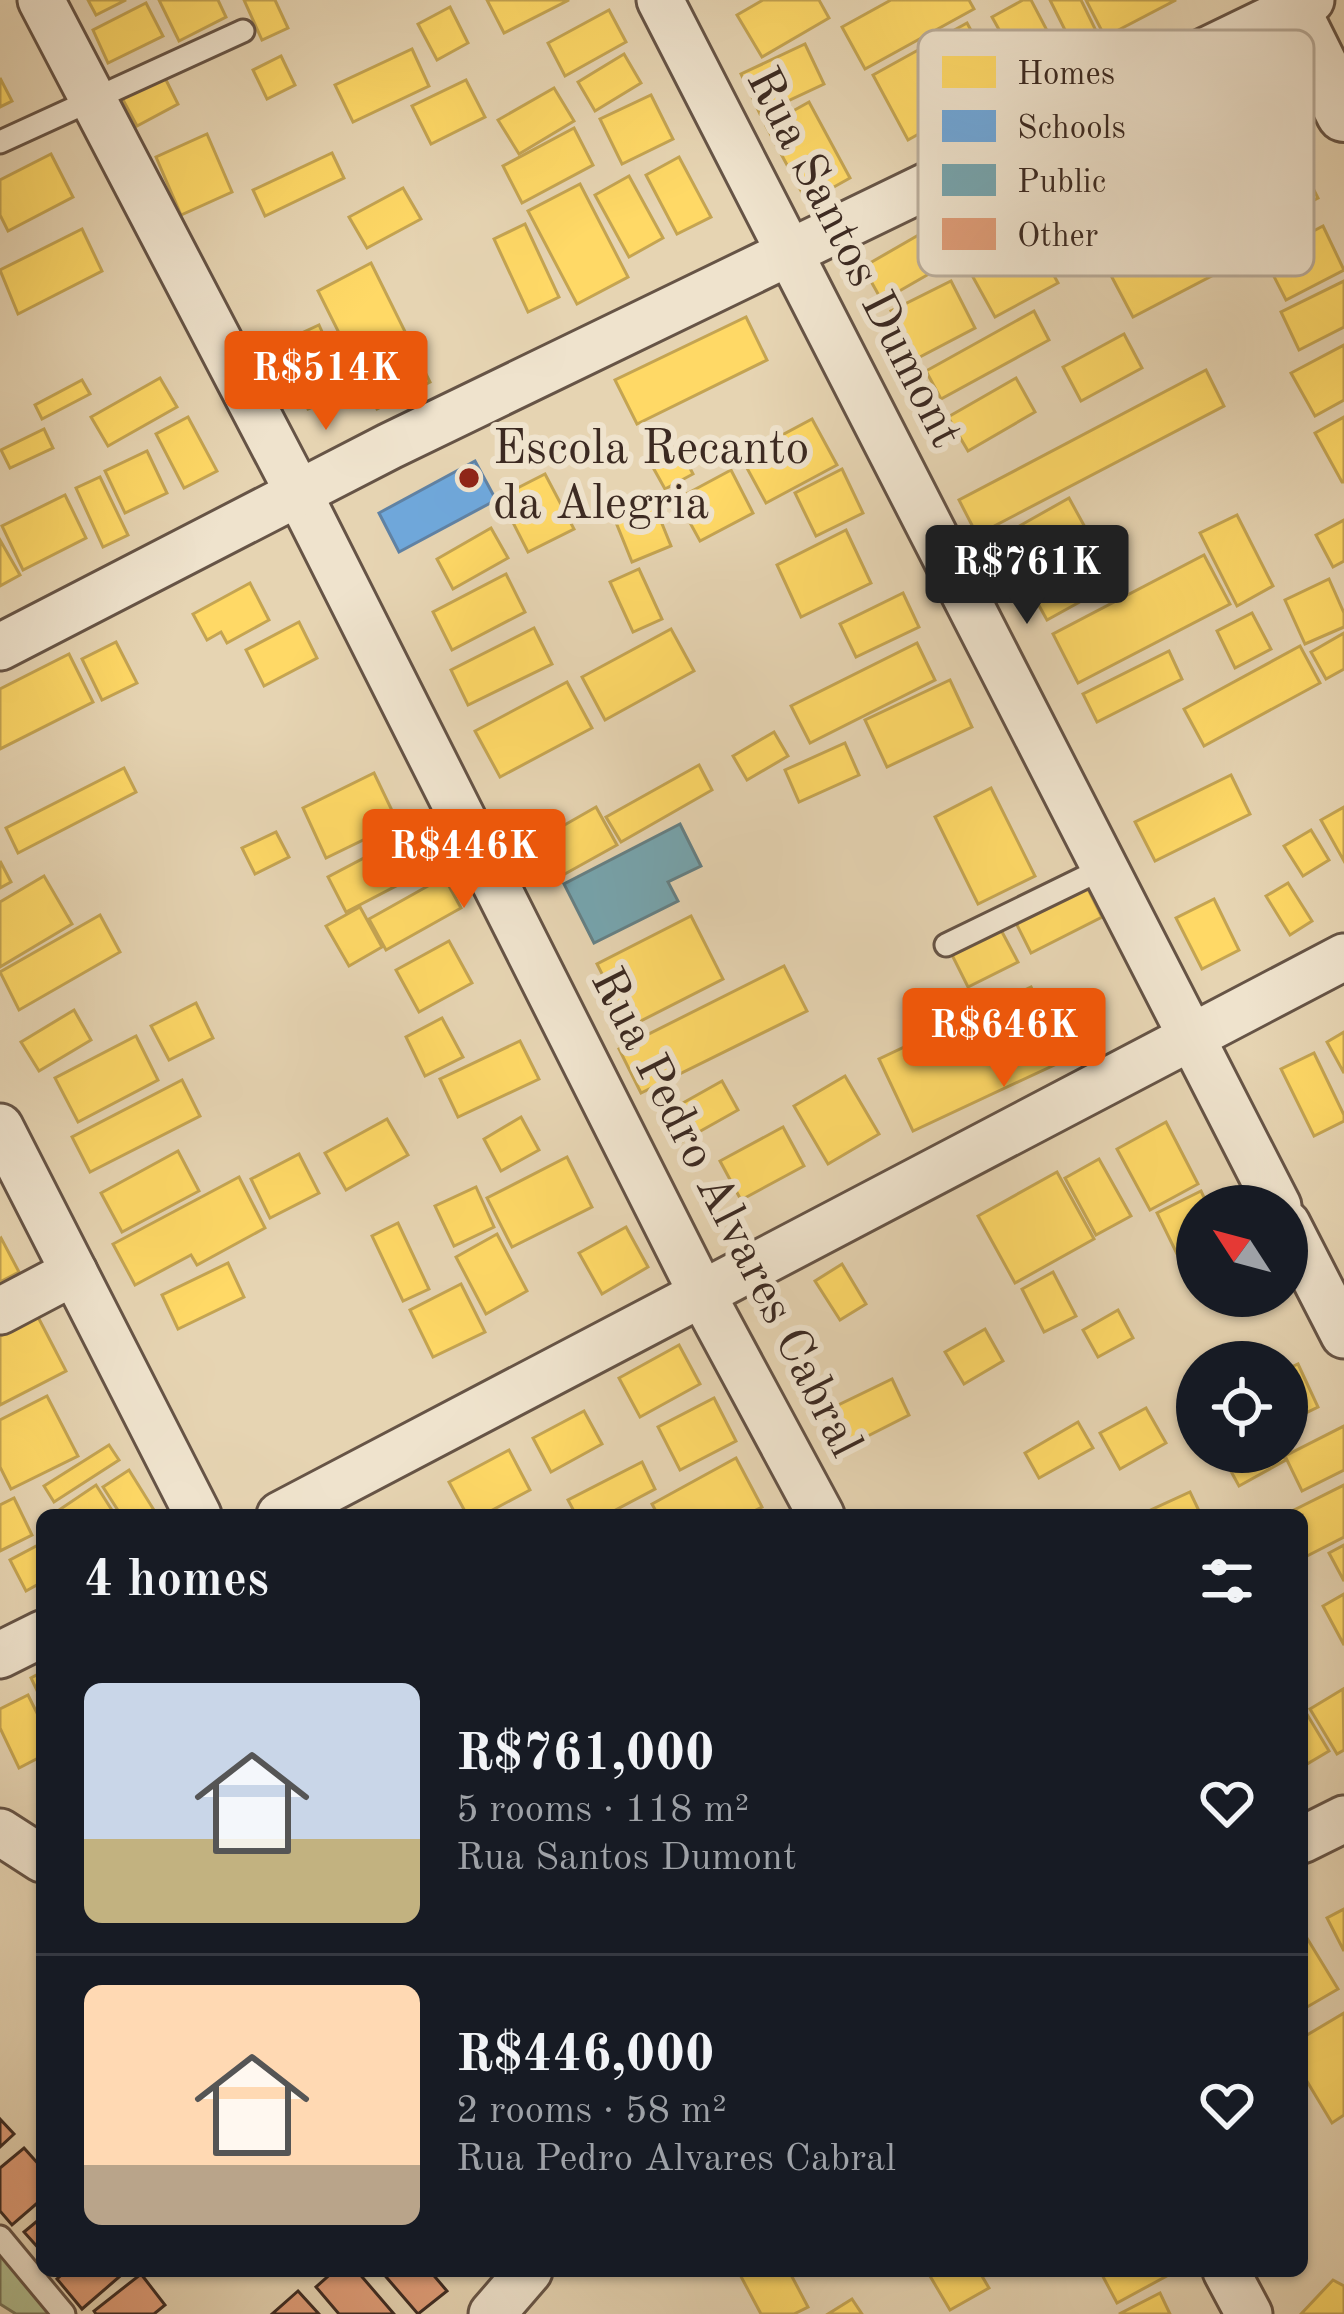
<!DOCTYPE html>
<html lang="en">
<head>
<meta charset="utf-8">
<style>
	body { margin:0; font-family:"Old Standard TT",serif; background:#242831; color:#f1f3f6; height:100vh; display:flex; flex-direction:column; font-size:45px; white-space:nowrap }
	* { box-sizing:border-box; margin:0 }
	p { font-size:39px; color:#9ea1a6 }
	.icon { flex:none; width:66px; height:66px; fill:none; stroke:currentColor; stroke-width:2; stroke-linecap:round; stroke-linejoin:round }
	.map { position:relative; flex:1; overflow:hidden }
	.sheet { position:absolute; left:36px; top:1509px; width:1272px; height:768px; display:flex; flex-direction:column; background:#171b24; border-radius:18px; box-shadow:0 3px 9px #0004 }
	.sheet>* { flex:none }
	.needle { width:78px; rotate:306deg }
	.tools { position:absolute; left:1176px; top:1185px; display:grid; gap:24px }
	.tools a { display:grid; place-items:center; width:132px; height:132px; border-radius:50%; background:#171b24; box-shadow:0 3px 9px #0004; font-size:60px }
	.price { position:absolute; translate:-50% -102px; padding:0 27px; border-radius:12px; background:#ea580c; color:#fff; font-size:39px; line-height:78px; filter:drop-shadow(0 3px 6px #0008) }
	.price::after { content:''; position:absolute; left:50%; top:72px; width:36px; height:27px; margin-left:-18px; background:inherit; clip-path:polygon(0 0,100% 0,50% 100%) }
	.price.selected { background:#222; color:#fff }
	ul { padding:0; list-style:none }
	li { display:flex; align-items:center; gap:36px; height:300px; padding:0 48px }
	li+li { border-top:3px solid #363941 }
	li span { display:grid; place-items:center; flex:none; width:336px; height:240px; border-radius:18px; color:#555 }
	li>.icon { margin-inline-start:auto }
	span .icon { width:144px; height:144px; fill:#fffc; stroke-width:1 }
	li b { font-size:51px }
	h2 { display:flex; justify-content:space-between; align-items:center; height:144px; padding:0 48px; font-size:51px }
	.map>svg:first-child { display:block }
</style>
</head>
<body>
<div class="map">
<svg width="1344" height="2314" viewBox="0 0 1344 2314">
	<rect width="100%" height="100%" fill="#e6d4b2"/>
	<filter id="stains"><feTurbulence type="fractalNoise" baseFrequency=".00167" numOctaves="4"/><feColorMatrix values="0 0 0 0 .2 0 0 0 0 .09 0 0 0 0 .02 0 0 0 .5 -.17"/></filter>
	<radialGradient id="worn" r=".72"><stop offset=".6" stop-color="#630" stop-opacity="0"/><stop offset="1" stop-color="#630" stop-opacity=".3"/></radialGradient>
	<path fill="#b1bd8f" stroke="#767458" stroke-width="3" d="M0 2252 53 2314H16L0 2304Z"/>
	<g fill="#ffd966" stroke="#c4a452" stroke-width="3">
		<path d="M88 0H126L96 15Z"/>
		<path d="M159 0H218L226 17 179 41Z"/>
		<path d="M244 0H275L288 28 262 40Z"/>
		<path d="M487 0H569L504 33Z"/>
		<path d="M763 0H819L829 18 762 57 737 15Z"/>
		<path d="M891 0H969L974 9 865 69 842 27Z"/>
		<path d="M1023 0H1031L1061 57 1025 76 992 17Z"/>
		<path d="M1050 0H1081L1100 39 1075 50Z"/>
		<path d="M1086 0H1176L1105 37Z"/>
		<path d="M146 3 163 36 108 63 93 30Z"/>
		<path d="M450 7 468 43 437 60 418 24Z"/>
		<path d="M609 10 626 42 565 76 548 43Z"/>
		<path d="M967 23 1002 87 908 140 873 75Z"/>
		<path d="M805 44 824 84 760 114 741 74Z"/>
		<path d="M412 49 429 86 353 122 335 85Z"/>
		<path d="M624 54 641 83 595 111 578 82Z"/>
		<path d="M281 56 295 85 267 99 253 70Z"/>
		<path d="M164 76 178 104 137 126 122 98Z"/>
		<path d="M0 78 12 101 0 107Z"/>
		<path d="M466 80 485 117 431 144 412 106Z"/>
		<path d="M554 88 574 121 519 154 498 120Z"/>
		<path d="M651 95 673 139 622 164 600 119Z"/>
		<path d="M809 102 850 178 807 202 766 126Z"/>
		<path d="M1278 119 1318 198 1246 234 1207 155Z"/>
		<path d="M574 128 593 165 522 203 503 166Z"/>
		<path d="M207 134 232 192 181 215 156 157Z"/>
		<path d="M332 153 344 178 265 216 253 190Z"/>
		<path d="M51 154 73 197 8 231 0 215V180Z"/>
		<path d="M679 157 711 217 677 234 646 175Z"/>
		<path d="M629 176 663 238 629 257 595 195Z"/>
		<path d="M580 184 628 277 577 304 528 211Z"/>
		<path d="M403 188 421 219 367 248 349 217Z"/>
		<path d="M525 224 559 297 528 312 494 239Z"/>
		<path d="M1323 226 1344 270 1286 300 1264 257Z"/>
		<path d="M82 229 102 271 18 314 0 270Z"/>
		<path d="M1228 229 1244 259 1133 317 1106 266 1168 233 1179 255Z"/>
		<path d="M922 233 941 267 882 301 863 267Z"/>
		<path d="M1031 233 1058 283 995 317 968 268Z"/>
		<path d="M371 263 430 382 377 409 318 291Z"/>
		<path d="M951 281 975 328 916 359 891 311Z"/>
		<path d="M1344 281V327L1299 350 1281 312Z"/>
		<path d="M1034 311 1049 340 941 399 926 371Z"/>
		<path d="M746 317 767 360 637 424 615 380Z"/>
		<path d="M319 325 349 391 308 409 278 344Z"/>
		<path d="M1124 334 1142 368 1081 401 1063 367Z"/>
		<path d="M1344 345V400L1315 416 1291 373Z"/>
		<path d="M1206 370 1224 406 977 535 959 500Z"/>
		<path d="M160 378 177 407 108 446 91 417Z"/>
		<path d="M1016 378 1035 412 968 451 948 417Z"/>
		<path d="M82 380 90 394 42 419 35 405Z"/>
		<path d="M188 417 217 471 184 488 156 434Z"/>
		<path d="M1344 417V482H1342L1315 433Z"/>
		<path d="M812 419 837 465 766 503 741 457Z"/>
		<path d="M44 429 53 448 10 468 1 450Z"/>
		<path d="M679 447 693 474 665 489 650 462Z"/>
		<path d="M147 451 167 493 125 513 105 471Z"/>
		<path d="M842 469 863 513 816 536 795 493Z"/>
		<path d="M731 470 753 513 700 541 677 499Z"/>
		<path d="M545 474 574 529 528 552 500 497Z"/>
		<path d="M100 477 128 535 103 547 76 488Z"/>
		<path d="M65 495 86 538 23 570 2 526Z"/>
		<path d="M1069 498 1092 540 1014 584 991 542Z"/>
		<path d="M652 499 671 546 632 562 613 515Z"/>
		<path d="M1237 515 1273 586 1237 606 1200 533Z"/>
		<path d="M1344 520V561L1333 567 1316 535Z"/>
		<path d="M491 528 508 558 453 589 437 559Z"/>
		<path d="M846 530 871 583 801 617 777 565Z"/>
		<path d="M0 540 20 575 0 586Z"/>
		<path d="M1096 546 1116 582 1047 620 1027 584Z"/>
		<path d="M1204 555 1230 604 1078 683 1053 634Z"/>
		<path d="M639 569 662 619 633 632 610 582Z"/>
		<path d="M506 574 525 612 452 650 433 612Z"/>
		<path d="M1329 579 1344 613V627L1305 644 1285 600Z"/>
		<path d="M250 583 269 620 227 643 221 632 207 640 193 614Z"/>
		<path d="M903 593 919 627 856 657 840 624Z"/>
		<path d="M1252 613 1271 649 1235 668 1217 631Z"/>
		<path d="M299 622 317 658 264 686 246 650Z"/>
		<path d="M534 628 552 664 468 705 451 670Z"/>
		<path d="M671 629 694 671 605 720 582 677Z"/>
		<path d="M1344 633V669L1326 679 1311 652Z"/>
		<path d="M116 642 137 683 102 700 82 659Z"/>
		<path d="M917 643 935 680 810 743 791 706Z"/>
		<path d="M1300 646 1320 683 1204 746 1184 709Z"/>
		<path d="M1169 651 1182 679 1097 722 1083 694Z"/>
		<path d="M69 654 93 702 0 749V689Z"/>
		<path d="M950 680 972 727 887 767 865 720Z"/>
		<path d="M567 682 592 728 500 777 475 731Z"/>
		<path d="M774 732 788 756 747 780 733 756Z"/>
		<path d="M845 743 859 775 799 802 785 770Z"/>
		<path d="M699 765 712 790 621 842 606 817Z"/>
		<path d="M124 768 136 792 18 853 6 828Z"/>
		<path d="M374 773 398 823 326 858 303 808Z"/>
		<path d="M1231 775 1250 814 1155 861 1135 822Z"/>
		<path d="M991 788 1035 876 978 904 935 817Z"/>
		<path d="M596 807 617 845 554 880 533 843Z"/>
		<path d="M1344 807V861L1321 820Z"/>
		<path d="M1311 830 1329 860 1303 876 1284 846Z"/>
		<path d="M276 832 289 857 255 874 242 848Z"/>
		<path d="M400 839 419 874 346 912 328 877Z"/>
		<path d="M0 861 11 882 0 888Z"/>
		<path d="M44 876 72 924 0 967V902Z"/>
		<path d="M444 877 461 908 386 950 369 919Z"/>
		<path d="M1084 881 1102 917 1031 953 1013 917Z"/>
		<path d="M1288 883 1312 921 1290 935 1266 896Z"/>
		<path d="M1214 899 1239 950 1202 969 1176 918Z"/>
		<path d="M360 907 382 947 349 966 326 926Z"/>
		<path d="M100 915 120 952 19 1010 0 972Z"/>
		<path d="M691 916 723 979 629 1027 597 964Z"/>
		<path d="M1001 930 1018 962 968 987 952 955Z"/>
		<path d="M449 941 472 983 419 1012 396 970Z"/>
		<path d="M784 966 807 1011 641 1093 619 1049Z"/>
		<path d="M1031 987 1065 1060 913 1131 879 1059Z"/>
		<path d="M196 1003 213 1038 169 1060 151 1026Z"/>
		<path d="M74 1010 91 1040 39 1071 21 1042Z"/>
		<path d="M442 1018 463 1057 425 1076 406 1037Z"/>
		<path d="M1344 1032V1073L1327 1042Z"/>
		<path d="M136 1036 158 1080 78 1122 55 1078Z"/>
		<path d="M520 1041 539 1079 458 1117 440 1079Z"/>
		<path d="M1314 1053 1344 1115V1121L1314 1136 1281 1069Z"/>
		<path d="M845 1076 879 1134 828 1164 794 1106Z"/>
		<path d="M182 1080 200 1116 90 1172 72 1137Z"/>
		<path d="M722 1081 738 1110 681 1142 665 1113Z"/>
		<path d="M521 1117 539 1150 501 1171 484 1139Z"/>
		<path d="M387 1119 408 1155 346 1190 325 1153Z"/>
		<path d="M1166 1122 1198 1184 1150 1210 1117 1149Z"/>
		<path d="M783 1127 804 1166 741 1200 720 1161Z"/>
		<path d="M178 1151 199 1191 122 1232 101 1193Z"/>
		<path d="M299 1154 319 1193 270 1218 251 1179Z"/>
		<path d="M567 1157 592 1207 512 1247 487 1198Z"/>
		<path d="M1099 1159 1131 1216 1096 1235 1065 1178Z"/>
		<path d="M1057 1172 1094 1239 1015 1283 978 1216Z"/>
		<path d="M239 1177 265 1228 197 1265 191 1255 135 1285 113 1244Z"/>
		<path d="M476 1187 494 1227 454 1246 435 1206Z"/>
		<path d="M1201 1191 1208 1206H1197V1250L1179 1258 1157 1213Z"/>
		<path d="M398 1223 429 1289 403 1301 372 1236Z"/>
		<path d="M626 1227 648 1267 602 1294 579 1253Z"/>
		<path d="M497 1234 527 1291 486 1314 456 1257Z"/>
		<path d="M1 1238 19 1272 0 1282V1239Z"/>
		<path d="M228 1263 244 1297 178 1329 162 1295Z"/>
		<path d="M842 1264 866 1304 840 1320 815 1281Z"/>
		<path d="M1053 1272 1076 1316 1044 1332 1022 1289Z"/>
		<path d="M461 1284 485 1332 433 1357 410 1310Z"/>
		<path d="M1118 1310 1133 1338 1098 1357 1083 1330Z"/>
		<path d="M38 1317 66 1371 0 1405V1336Z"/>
		<path d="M985 1329 1003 1361 964 1384 945 1352Z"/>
		<path d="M679 1345 700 1384 640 1417 619 1378Z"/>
		<path d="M1298 1364 1318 1407 1287 1422V1369Z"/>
		<path d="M892 1379 909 1415 846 1447 828 1410Z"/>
		<path d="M47 1396 78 1456 11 1489 0 1467V1420Z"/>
		<path d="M714 1398 736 1441 680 1470 658 1427Z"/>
		<path d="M1146 1408 1166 1443 1120 1469 1100 1433Z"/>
		<path d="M584 1411 602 1444 551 1472 533 1438Z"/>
		<path d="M1078 1422 1093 1448 1039 1478 1025 1453Z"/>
		<path d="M1344 1426V1470L1302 1491 1285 1456Z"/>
		<path d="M109 1445 119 1460 54 1502 44 1486Z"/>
		<path d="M509 1450 530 1490 483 1515H467L449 1482Z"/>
		<path d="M1248 1452H1281L1286 1460 1239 1486 1227 1464Z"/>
		<path d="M736 1458 762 1507 746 1515H658L652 1504Z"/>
		<path d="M642 1462 655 1489 606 1515H576L568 1500Z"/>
		<path d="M129 1470 157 1515H121L103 1487Z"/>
		<path d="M96 1485 115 1515H63L59 1510Z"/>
		<path d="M1344 1485V1537L1307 1556 1302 1546V1515L1286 1514Z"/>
		<path d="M1190 1492 1201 1515H1143L1142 1514Z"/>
		<path d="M14 1498 32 1535 0 1551V1505Z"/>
		<path d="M42 1543V1582L26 1591 10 1560Z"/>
		<path d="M1344 1545V1581L1329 1553Z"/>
		<path d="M1344 1594V1645L1323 1606Z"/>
		<path d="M42 1672V1701L31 1678Z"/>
		<path d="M1343 1689 1344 1750 1337 1754 1310 1709Z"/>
		<path d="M28 1695 42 1723V1756L19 1768 0 1728V1709Z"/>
		<path d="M1302 1706 1329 1751 1302 1767Z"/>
		<path d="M1344 1909V1951L1327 1918Z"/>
		<path d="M1302 1930 1338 1989 1302 2010Z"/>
		<path d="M1344 2013V2115L1332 2123 1302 2073V2038Z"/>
		<path d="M738 2271H789L808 2307 794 2314H761Z"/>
		<path d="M927 2271H979L989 2288 950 2310Z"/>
		<path d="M1100 2271H1176L1117 2303Z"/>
		<path d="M1333 2280 1344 2286V2314H1301Z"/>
		<path d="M1160 2293 1170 2314H1119Z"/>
		<path d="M852 2299 862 2314H828Z"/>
	</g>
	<path fill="#6fa8dc" stroke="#6082a4" stroke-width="3" d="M475 461 496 500 399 552 379 513Z"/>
	<path fill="#76a5af" stroke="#658085" stroke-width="3" d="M680 824 701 866 668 882 678 901 594 943 564 884Z"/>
	<g fill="#df9c77" stroke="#3c2a22" stroke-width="3">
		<path d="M0 2119 14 2134 0 2147Z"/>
		<path d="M24 2148 42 2168V2199L12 2225 0 2211V2168Z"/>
		<path d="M42 2217V2252L24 2232Z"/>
		<path d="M66 2271H126L82 2309 57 2279Z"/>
		<path d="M334 2271H357L394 2314H339L316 2287Z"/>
		<path d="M381 2271H430L447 2291 418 2314Z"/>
		<path d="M141 2274 165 2305 154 2314H96L94 2311Z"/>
		<path d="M298 2291 319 2314H272Z"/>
	</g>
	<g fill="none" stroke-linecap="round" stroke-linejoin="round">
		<g stroke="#665446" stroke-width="27">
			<g id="service">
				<path d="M0 142 243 31"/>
				<path d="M946 945 1104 868"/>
				<path d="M0 2237 64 2314"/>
			</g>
		</g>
		<g stroke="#665446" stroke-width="51">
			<g id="minor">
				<path d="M41 0 298 492 702 1294 821 1515"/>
				<path d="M660 0 1278 1206"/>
				<path d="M0 647 390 446 1311 0"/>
				<path d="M0 1127 198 1515"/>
				<path d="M1287 1224 1344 1335"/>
				<path d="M0 1311 74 1272"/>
				<path d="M280 1515 1344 957"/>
				<path d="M0 1655 42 1634"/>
				<path d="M0 1832 42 1859"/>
				<path d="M1302 1840 1344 1819"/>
				<path d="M1226 2271 1249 2314"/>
				<path d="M492 2314 529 2271"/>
			</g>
		</g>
		<g stroke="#665446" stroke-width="60">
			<path id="tertiary" d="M1287 0 1344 114"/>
		</g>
		<use href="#service" stroke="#efe3cd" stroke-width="21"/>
		<use href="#minor" stroke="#efe3cd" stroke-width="45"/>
		<use href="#tertiary" stroke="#efe3cd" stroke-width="54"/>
	</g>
	<circle fill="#8f2418" stroke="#efe3cd" stroke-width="4.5" cx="469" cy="478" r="12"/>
	<g text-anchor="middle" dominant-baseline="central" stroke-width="12" stroke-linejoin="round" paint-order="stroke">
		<g font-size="48" fill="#3c2a22" stroke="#efe3cd">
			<text transform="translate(853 258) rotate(63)">Rua Santos Dumont</text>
			<text transform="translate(725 1213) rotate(63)">Rua Pedro Alvares Cabral</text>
		</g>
		<g font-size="48" fill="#3c2a22" stroke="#efe3cd" text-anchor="start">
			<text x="493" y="450">Escola Recanto<tspan x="493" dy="55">da Alegria</tspan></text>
		</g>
	</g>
	<rect x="918" y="30" width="396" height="246" rx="18" fill="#efe3cd" stroke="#b9ac9a" stroke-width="3"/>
	<rect x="942" y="56" width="54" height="32" fill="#ffd966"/>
	<rect x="942" y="110" width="54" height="32" fill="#6fa8dc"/>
	<rect x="942" y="164" width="54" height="32" fill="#76a5af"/>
	<rect x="942" y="218" width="54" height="32" fill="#df9c77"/>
	<g font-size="33" fill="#3c2a22">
		<text x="1017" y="84">Homes</text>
		<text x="1017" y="138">Schools</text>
		<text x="1017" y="192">Public</text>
		<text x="1017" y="246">Other</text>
	</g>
	<rect width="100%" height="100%" filter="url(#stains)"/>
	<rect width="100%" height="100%" fill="url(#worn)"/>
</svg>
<div class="tools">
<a><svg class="needle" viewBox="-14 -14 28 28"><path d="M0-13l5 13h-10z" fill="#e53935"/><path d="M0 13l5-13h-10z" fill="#9ea1a6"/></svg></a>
<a><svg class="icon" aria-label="locate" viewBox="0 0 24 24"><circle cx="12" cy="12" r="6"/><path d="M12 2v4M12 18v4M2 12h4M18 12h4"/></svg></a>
</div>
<b class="price" style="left:326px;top:433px">R$514K</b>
<b class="price selected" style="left:1027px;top:627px">R$761K</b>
<b class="price" style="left:464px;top:911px">R$446K</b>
<b class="price" style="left:1004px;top:1090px">R$646K</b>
<section class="sheet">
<h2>4 homes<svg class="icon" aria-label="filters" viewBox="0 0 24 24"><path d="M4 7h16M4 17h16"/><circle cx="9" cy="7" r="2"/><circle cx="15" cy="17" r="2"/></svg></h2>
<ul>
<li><span style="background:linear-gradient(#c9d6e8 65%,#c2b280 0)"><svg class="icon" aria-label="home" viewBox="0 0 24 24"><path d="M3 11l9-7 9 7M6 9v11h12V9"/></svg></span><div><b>R$761,000</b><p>5 rooms · 118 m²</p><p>Rua Santos Dumont</p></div><svg class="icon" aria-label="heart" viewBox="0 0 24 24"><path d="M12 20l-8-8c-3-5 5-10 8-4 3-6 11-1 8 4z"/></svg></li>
<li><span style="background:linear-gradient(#ffd9b3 75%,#b9a48a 0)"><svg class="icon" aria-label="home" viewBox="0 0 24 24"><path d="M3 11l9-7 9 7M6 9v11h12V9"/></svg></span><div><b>R$446,000</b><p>2 rooms · 58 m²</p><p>Rua Pedro Alvares Cabral</p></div><svg class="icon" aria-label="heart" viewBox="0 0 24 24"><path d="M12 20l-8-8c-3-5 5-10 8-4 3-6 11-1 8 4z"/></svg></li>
</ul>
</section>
</div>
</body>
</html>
